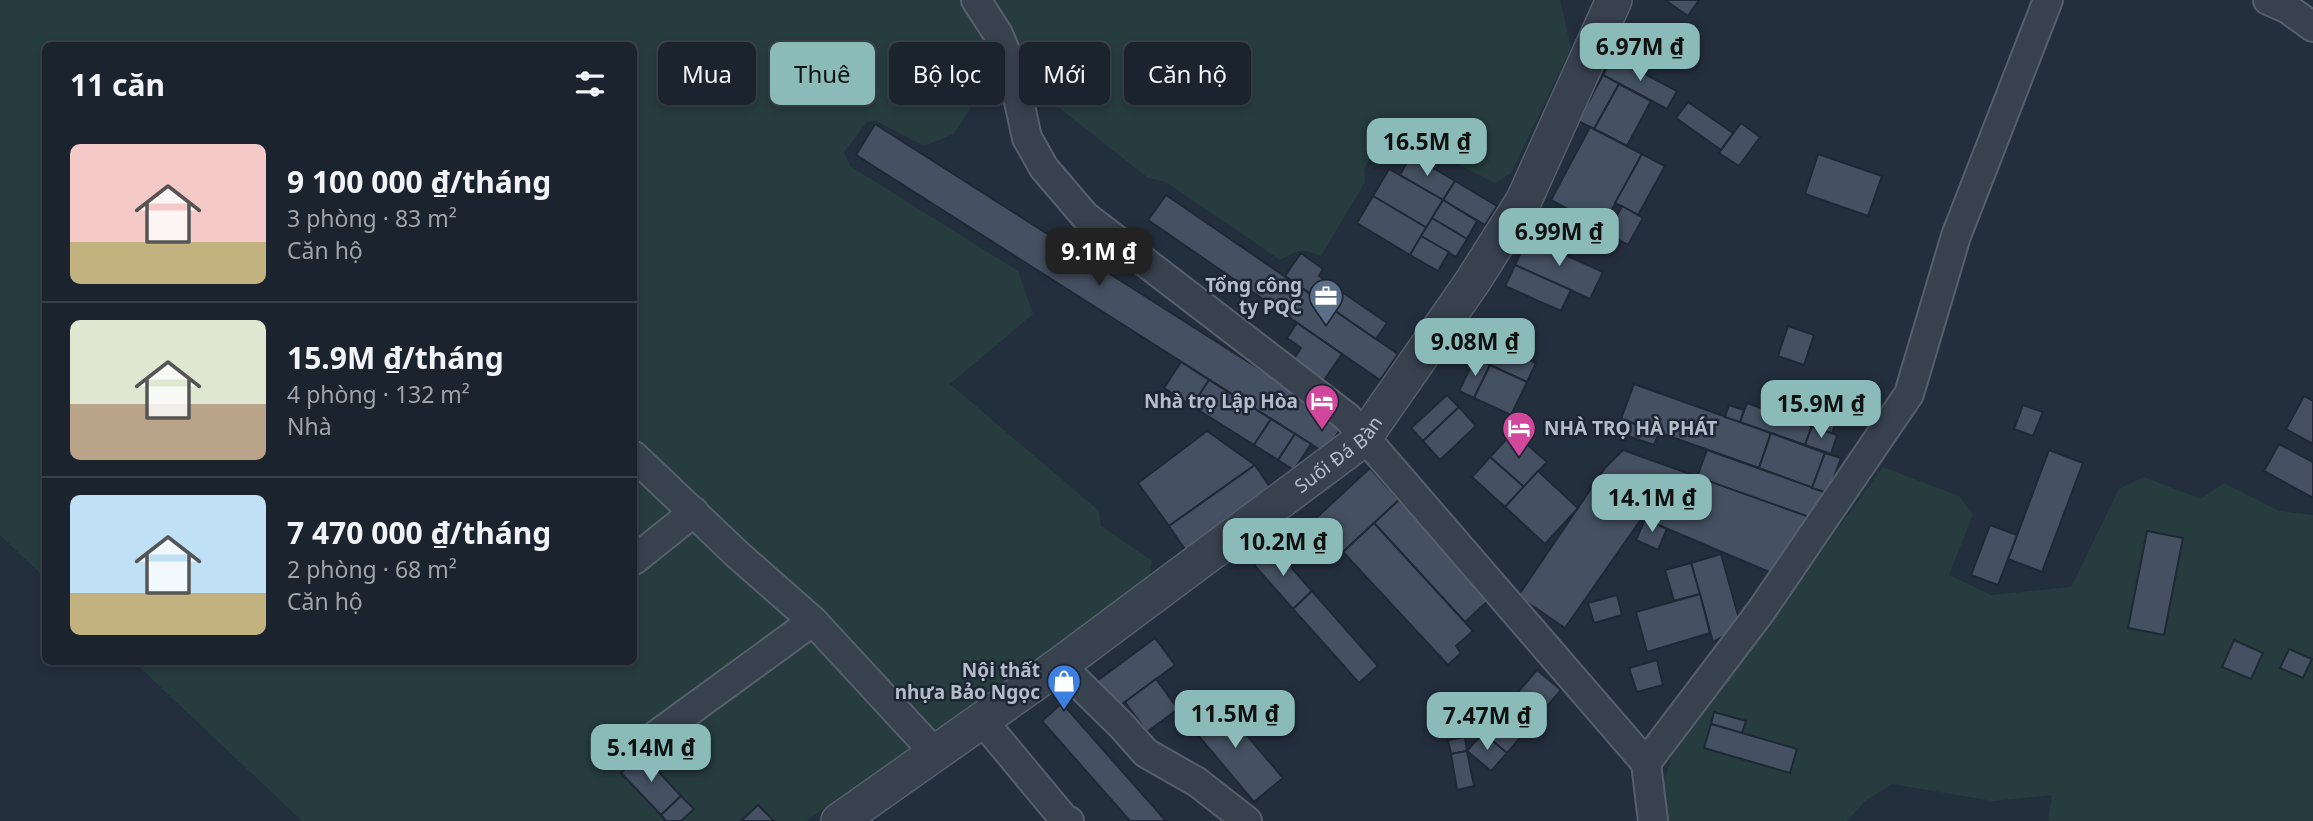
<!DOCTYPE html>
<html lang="vi">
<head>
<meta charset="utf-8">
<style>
	body { margin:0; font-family:"Noto Sans",sans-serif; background:#242b36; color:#f1f3f6; height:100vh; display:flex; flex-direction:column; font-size:26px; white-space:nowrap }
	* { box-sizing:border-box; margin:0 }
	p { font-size:23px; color:#a0a4aa }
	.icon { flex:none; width:38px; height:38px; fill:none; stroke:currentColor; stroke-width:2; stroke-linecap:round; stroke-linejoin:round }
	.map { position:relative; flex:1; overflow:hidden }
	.side { position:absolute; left:42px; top:42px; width:595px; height:623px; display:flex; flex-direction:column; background:#1b232e; border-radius:10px; box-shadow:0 4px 10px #0003,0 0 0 2px #39404a }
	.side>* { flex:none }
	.guide { position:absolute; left:658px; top:42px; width:665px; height:63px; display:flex; gap:14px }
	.price { position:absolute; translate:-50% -60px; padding:0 16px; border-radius:14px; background:#8bbbb9; color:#111; font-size:23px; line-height:46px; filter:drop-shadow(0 2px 4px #0008) }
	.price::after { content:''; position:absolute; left:50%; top:42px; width:21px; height:16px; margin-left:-10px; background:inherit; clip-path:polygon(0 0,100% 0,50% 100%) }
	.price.active { background:#222; color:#fff }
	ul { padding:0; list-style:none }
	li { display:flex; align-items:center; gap:21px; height:175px; padding:0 28px }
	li+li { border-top:2px solid #39404a }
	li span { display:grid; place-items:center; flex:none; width:196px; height:140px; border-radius:10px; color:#555 }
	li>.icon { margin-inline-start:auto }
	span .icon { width:84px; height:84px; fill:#fffc; stroke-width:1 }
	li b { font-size:30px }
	h2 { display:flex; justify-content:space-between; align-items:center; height:84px; padding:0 28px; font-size:30px }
	.tag { padding:0 24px; border-radius:10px; background:#1b232e; box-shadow:0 4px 10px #0003,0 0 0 2px #39404a; font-size:24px; line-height:63px }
	.tag.active { background:#8bbbb9; color:#111 }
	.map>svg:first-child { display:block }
</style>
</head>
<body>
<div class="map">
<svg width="2313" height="821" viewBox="0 0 2313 821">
	<rect width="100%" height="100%" fill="#242f3e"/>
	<g fill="#263c3f">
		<path d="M0 0H1560L1571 48 1511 173 1495 183 1399 135 1378 140 1364 170 1365 182 1321 256C1301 248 1298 250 1280 260L1166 182 1148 178 1000 61 954 134 924 146 876 121 867 122 844 152 850 166 1018 271 1033 314 950 384 1099 511 1101 526 1152 561 1148 587 1026 666 806 821H302L134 662H634V46H46L45 578 0 535Z"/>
		<path d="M1883 467 1959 496 1973 514 1949 575 1991 595 2071 587 2119 489 2144 477 2201 499 2224 483 2279 511 2313 515V821H2048L2052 795 1993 801 1892 784 1865 801 1847 821H1669L1662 788 1672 756Z"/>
	</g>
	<g fill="#455162" stroke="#1f2835" stroke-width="2">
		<path d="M1665 0H1699L1688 16Z"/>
		<path d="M1613 57 1677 91 1667 109 1603 75Z"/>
		<path d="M1603 75 1619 84 1594 129 1578 121Z"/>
		<path d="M1619 84 1651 101 1627 146 1594 129Z"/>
		<path d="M1688 102 1733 133 1721 150 1676 118Z"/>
		<path d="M1741 123 1760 137 1739 166 1719 153Z"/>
		<path d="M875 124 1344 423 1325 453 856 155Z"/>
		<path d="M1590 127 1642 154 1602 228 1551 200Z"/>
		<path d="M1642 154 1665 166 1638 215 1615 203Z"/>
		<path d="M1818 154 1882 176 1868 216 1805 194Z"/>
		<path d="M1411 155 1455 181 1443 200 1400 175Z"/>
		<path d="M1389 169 1443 200 1427 228 1373 196Z"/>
		<path d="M1455 181 1497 206 1485 225 1443 200Z"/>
		<path d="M1166 195 1398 354 1380 380 1148 220Z"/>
		<path d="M1373 196 1427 228 1410 255 1357 223Z"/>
		<path d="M1443 200 1477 221 1467 239 1432 218Z"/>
		<path d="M1622 206 1643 218 1628 245 1607 234Z"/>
		<path d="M1432 218 1467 239 1456 257 1421 236Z"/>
		<path d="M1421 236 1449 252 1438 271 1410 255Z"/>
		<path d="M1528 238 1603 272 1590 299 1515 265Z"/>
		<path d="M1301 253 1323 269 1319 276 1387 323 1376 339 1285 276Z"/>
		<path d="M1515 265 1571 290 1561 311 1505 286Z"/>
		<path d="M1297 323 1342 354 1320 386 1290 365 1301 348 1287 338Z"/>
		<path d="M1788 326 1814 335 1804 365 1778 356Z"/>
		<path d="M1485 339 1536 363 1527 382 1475 358Z"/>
		<path d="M1475 358 1490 365 1474 398 1459 391Z"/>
		<path d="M1181 362 1209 380 1192 406 1164 388Z"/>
		<path d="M1490 365 1527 382 1511 415 1474 398Z"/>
		<path d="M1209 380 1271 419 1254 445 1192 406Z"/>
		<path d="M1634 384 1771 433 1759 468 1621 419Z"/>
		<path d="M1447 395 1459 407 1423 441 1411 428Z"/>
		<path d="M2304 396 2313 401V444L2286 429Z"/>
		<path d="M1747 403 1812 426 1805 445 1740 422Z"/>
		<path d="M1729 405 1744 410 1740 422 1725 417Z"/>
		<path d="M2023 405 2043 412 2033 436 2014 429Z"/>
		<path d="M1459 407 1476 426 1440 460 1423 441Z"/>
		<path d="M1811 408 1838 417 1832 434 1805 424Z"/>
		<path d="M1271 419 1295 434 1278 460 1254 445Z"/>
		<path d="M1627 421 1659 432 1654 445 1622 434Z"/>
		<path d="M1812 426 1837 435 1831 454 1805 445Z"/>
		<path d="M1207 431 1255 465 1169 526 1138 483Z"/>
		<path d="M1513 432 1547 462 1524 487 1490 457Z"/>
		<path d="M1771 433 1825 453 1812 488 1759 468Z"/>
		<path d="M1295 434 1311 444 1294 470 1278 460Z"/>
		<path d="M2279 444 2313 462V498L2264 471Z"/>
		<path d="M1623 450 1810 517 1774 574 1642 518 1565 628 1518 596 1605 468Z"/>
		<path d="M1707 450 1828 493 1818 520 1697 477Z"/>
		<path d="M2049 450 2083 463 2042 572 2008 559Z"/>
		<path d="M1825 453 1841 458 1828 493 1812 488Z"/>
		<path d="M1490 457 1524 487 1505 507 1472 477Z"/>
		<path d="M1255 465 1272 490 1186 551 1169 526Z"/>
		<path d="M1370 468 1399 500 1343 552 1314 520Z"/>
		<path d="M1538 471 1578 508 1545 544 1505 507Z"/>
		<path d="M1399 500 1490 599 1465 622 1374 523Z"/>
		<path d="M1645 519 1667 529 1658 550 1636 540Z"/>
		<path d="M1374 523 1473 631 1456 646 1461 653 1448 665 1343 552Z"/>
		<path d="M1990 525 2017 535 1998 585 1971 575Z"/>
		<path d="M2147 531 2183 538 2164 635 2128 628Z"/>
		<path d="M1274 548 1312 591 1293 609 1254 565Z"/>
		<path d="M1721 554 1741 626 1713 642 1691 563Z"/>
		<path d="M1691 563 1700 594 1674 601 1665 570Z"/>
		<path d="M1312 591 1378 666 1359 683 1293 609Z"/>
		<path d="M1700 594 1710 633 1647 652 1636 612Z"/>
		<path d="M1617 595 1622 615 1594 623 1588 603Z"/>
		<path d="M1155 638 1175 665 1117 708 1097 681Z"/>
		<path d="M2234 640 2263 653 2251 679 2222 667Z"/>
		<path d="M2289 649 2312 659 2303 678 2280 668Z"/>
		<path d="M1657 660 1663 685 1637 692 1629 668Z"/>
		<path d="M1537 670 1561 690 1507 753 1483 733Z"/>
		<path d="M1156 679 1178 709 1147 732 1125 702Z"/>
		<path d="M1215 698 1283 778 1254 802 1187 722Z"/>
		<path d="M1062 703 1166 821H1130L1042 721Z"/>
		<path d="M1714 712 1746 721 1742 733 1711 724Z"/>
		<path d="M1711 724 1797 749 1790 773 1704 748Z"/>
		<path d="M1483 733 1507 753 1491 771 1467 751Z"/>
		<path d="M1465 737 1467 751 1451 754 1448 740Z"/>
		<path d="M1467 751 1474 786 1457 790 1451 754Z"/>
		<path d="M642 754 681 796 661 815 621 773Z"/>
		<path d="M681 796 694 809 681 821H666L661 815Z"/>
		<path d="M758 805 774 821H741Z"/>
	</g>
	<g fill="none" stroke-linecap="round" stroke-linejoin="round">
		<g stroke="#565f6c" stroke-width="32">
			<g id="minor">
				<path d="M976 0 998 34 1011 65 1027 138 1044 168 1085 216 1347 417 1646 763 1653 821"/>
				<path d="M2268 0 2288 9 2313 27"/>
				<path d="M634 456 738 555 813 621 935 753"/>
				<path d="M634 560 694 512"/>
				<path d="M1060 665 1122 726 1146 753 1197 782 1247 821"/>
				<path d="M982 720 1065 820 1069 821"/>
				<path d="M655 736 813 621"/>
				<path d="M1646 763 1761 611 1909 394 1956 236 2048 0"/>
			</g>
		</g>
		<g stroke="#565f6c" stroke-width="38">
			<g id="tertiary">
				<path id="s1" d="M839 821 1060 665 1363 439 1473 281 1524 200 1614 0"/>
			</g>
		</g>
		<use href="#minor" stroke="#38414e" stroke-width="28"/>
		<use href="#tertiary" stroke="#38414e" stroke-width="35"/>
	</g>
	<defs>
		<g id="office-pin" transform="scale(1.75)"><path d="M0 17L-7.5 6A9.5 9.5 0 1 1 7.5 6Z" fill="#5c6f8a" stroke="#1d2633"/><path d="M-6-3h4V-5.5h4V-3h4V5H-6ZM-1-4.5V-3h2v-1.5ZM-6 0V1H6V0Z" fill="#fff"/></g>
		<g id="hotel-pin" transform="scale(1.75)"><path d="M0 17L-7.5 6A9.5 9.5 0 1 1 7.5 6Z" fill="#d1479c" stroke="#1d2633"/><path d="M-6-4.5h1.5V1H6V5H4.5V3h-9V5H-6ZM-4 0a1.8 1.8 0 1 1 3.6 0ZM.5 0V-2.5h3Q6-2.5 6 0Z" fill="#fff"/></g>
		<g id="shop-pin" transform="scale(1.75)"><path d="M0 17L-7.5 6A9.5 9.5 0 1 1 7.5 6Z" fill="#3f7fe0" stroke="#1d2633"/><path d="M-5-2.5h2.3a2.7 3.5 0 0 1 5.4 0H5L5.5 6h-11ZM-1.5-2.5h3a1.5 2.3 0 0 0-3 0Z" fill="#fff"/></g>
	</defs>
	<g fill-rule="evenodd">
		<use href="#office-pin" x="1326" y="296"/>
		<use href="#hotel-pin" x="1322" y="401"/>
		<use href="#hotel-pin" x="1519" y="428"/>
		<use href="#shop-pin" x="1064" y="681"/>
	</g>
	<g text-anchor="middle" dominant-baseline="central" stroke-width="5" stroke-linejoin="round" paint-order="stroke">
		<g font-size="19" font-weight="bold" fill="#b4bcc9" stroke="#1d2633" text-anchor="end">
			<text x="1302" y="285">Tổng công<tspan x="1302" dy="22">ty PQC</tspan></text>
			<text x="1298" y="401">Nhà trọ Lập Hòa</text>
			<text x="1544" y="428" text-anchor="start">NHÀ TRỌ HÀ PHÁT</text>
			<text x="1040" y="670">Nội thất<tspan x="1040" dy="22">nhựa Bảo Ngọc</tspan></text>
		</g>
		<g font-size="19" fill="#b4bcc9" stroke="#1d2633">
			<text stroke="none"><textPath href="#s1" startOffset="620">Suối Đá Bàn</textPath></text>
		</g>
	</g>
</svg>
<b class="price" style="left:1640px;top:83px">6.97M ₫</b>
<b class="price" style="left:1427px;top:178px">16.5M ₫</b>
<b class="price" style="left:1559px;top:268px">6.99M ₫</b>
<b class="price active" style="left:1099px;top:288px">9.1M ₫</b>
<b class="price" style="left:1475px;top:378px">9.08M ₫</b>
<b class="price" style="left:1821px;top:440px">15.9M ₫</b>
<b class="price" style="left:1652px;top:534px">14.1M ₫</b>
<b class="price" style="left:1283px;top:578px">10.2M ₫</b>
<b class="price" style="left:1235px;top:750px">11.5M ₫</b>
<b class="price" style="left:1487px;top:752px">7.47M ₫</b>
<b class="price" style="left:651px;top:784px">5.14M ₫</b>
<div class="guide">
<a class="tag">Mua</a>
<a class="tag active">Thuê</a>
<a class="tag">Bộ lọc</a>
<a class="tag">Mới</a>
<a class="tag">Căn hộ</a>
</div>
<section class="side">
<h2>11 căn<svg class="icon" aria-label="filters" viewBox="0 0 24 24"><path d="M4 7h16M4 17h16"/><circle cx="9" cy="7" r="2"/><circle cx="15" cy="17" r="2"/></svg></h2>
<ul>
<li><span style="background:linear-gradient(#f6c9c9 70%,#c2b280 0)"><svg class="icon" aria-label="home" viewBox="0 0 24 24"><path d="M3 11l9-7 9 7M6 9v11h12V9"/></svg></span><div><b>9 100 000 ₫/tháng</b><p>3 phòng · 83 m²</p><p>Căn hộ</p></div></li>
<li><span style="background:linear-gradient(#dfe7d0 60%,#b9a48a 0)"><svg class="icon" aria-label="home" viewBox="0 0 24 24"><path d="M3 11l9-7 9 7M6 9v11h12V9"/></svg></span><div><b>15.9M ₫/tháng</b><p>4 phòng · 132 m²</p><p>Nhà</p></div></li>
<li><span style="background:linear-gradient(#bfe0f5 70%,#c2b280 0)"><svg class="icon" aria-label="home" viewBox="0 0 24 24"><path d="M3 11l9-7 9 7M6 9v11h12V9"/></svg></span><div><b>7 470 000 ₫/tháng</b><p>2 phòng · 68 m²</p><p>Căn hộ</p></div></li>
</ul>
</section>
</div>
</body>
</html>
